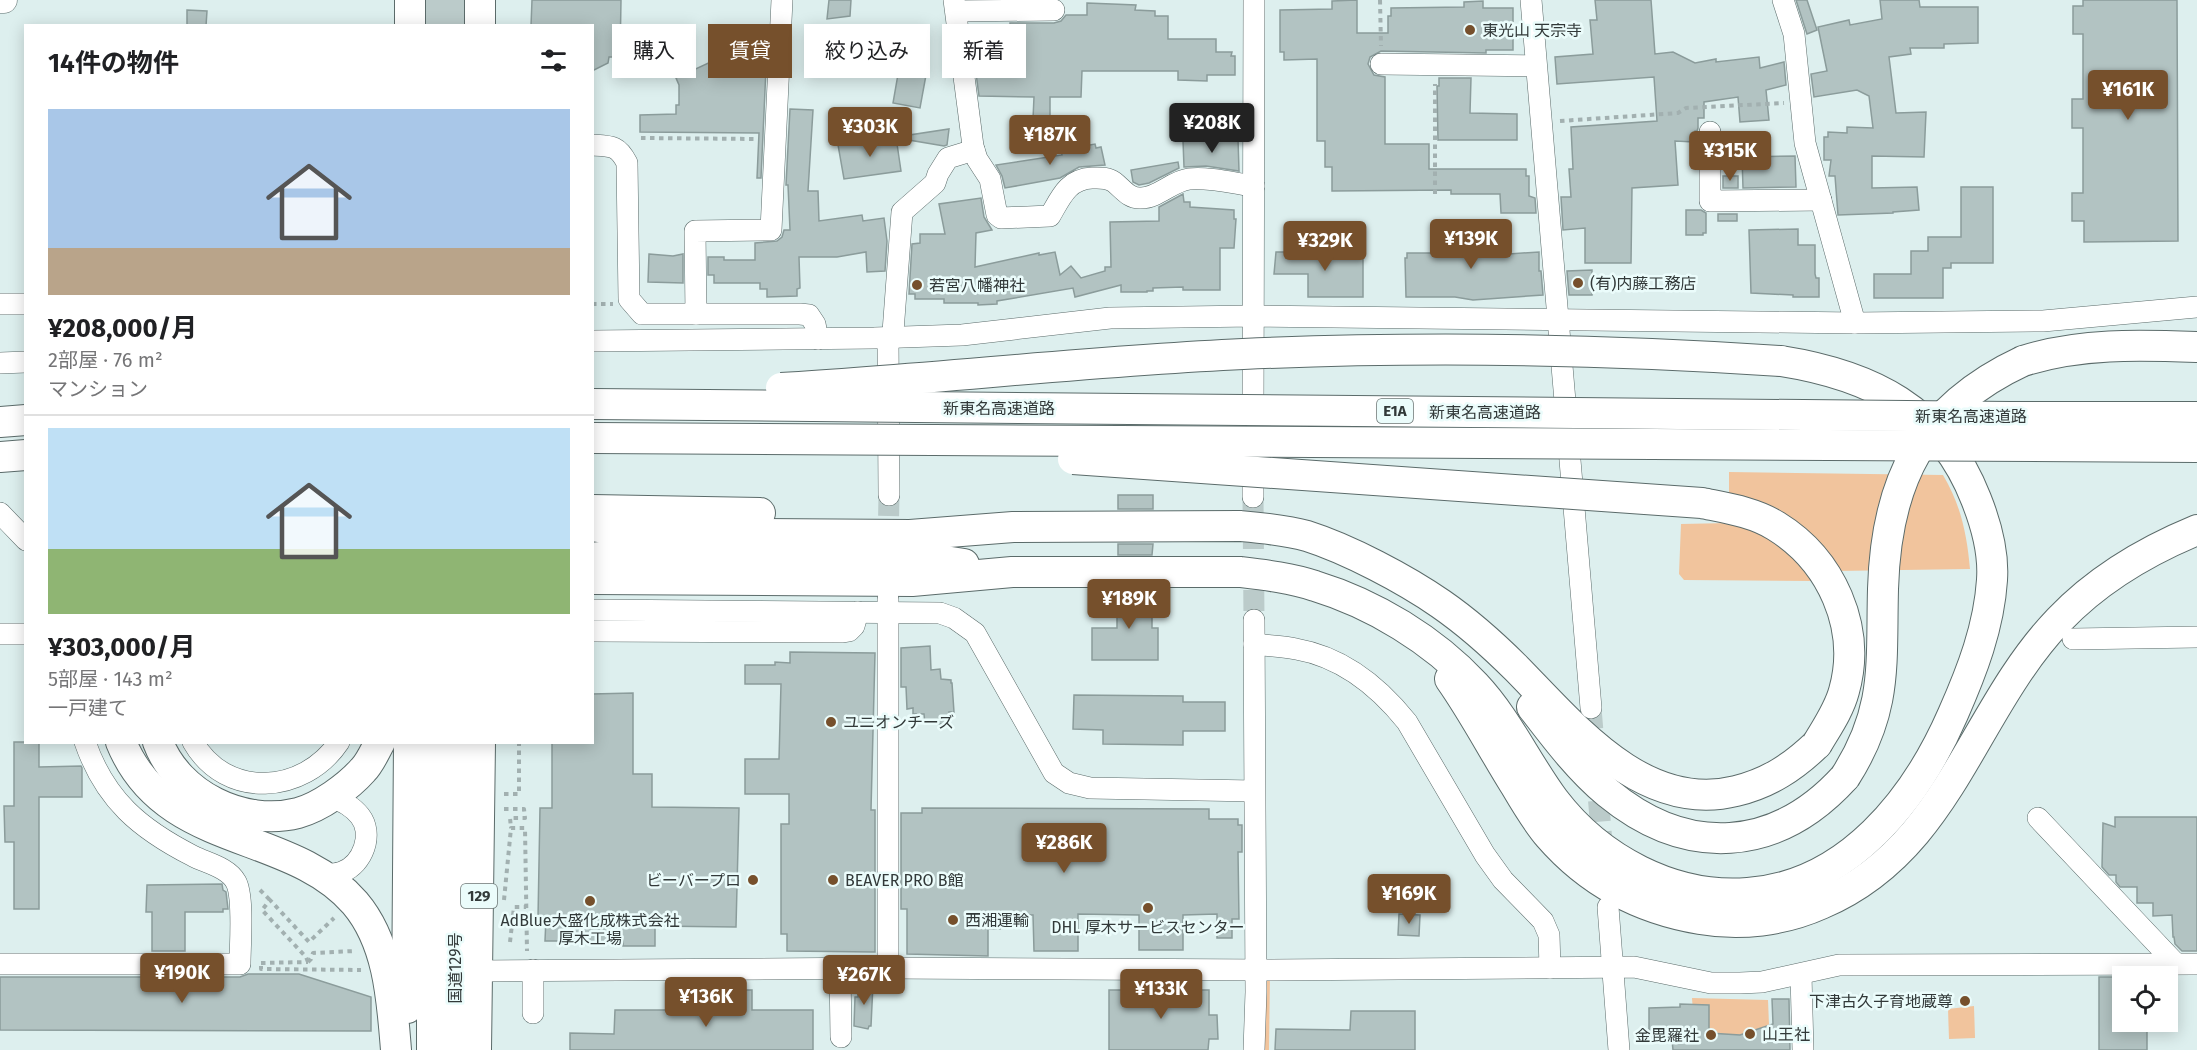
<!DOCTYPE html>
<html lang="ja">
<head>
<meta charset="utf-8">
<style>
	body { margin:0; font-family:"Fira Sans","Noto Sans JP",sans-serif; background:#f2f2f2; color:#202124; height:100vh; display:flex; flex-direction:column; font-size:22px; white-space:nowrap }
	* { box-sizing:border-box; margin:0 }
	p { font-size:20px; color:#757577 }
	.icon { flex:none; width:33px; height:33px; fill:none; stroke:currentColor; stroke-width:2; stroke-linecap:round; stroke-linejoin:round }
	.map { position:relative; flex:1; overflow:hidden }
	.drawer { position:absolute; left:24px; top:24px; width:570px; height:720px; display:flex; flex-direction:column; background:#fff; border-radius:0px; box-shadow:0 3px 15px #0003 }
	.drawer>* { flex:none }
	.guide { position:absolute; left:612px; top:24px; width:570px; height:54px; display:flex; gap:12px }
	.buttons { position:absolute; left:2112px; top:966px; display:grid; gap:12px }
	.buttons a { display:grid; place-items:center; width:66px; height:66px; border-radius:0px; background:#fff; box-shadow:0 3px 15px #0003; font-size:30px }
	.price { position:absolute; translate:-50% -51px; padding:0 14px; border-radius:6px; background:#76502c; color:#fff; font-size:20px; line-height:39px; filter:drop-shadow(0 2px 3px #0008) }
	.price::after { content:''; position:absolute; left:50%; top:36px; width:18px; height:14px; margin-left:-9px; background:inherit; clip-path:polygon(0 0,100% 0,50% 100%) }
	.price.active { background:#222; color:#fff }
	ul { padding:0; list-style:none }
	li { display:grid; align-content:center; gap:12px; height:318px; padding:0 24px }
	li+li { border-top:2px solid #e0e0e0 }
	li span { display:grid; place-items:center; height:186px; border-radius:0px; color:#555 }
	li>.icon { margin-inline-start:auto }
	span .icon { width:108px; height:108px; fill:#fffc; stroke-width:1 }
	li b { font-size:26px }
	h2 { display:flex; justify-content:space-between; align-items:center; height:72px; padding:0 24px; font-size:26px }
	.tag { padding:0 21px; border-radius:0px; background:#fff; box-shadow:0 3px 15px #0003; font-size:21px; line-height:54px }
	.tag.active { background:#76502c; color:#fff }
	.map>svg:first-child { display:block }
</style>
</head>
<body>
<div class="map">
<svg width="2197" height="1050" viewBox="0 0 2197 1050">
	<rect width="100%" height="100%" fill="#ddefee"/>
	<g fill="#f1c49d">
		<path d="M1729 472 1943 475C1961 505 1967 535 1970 569L1836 571 1812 581 1684 580 1679 574 1681 524 1729 523Z"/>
		<path d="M1270 974 1269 1050H1262L1263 976Z"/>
		<path d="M1692 998 1768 1000 1770 1050 1695 1040Z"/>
		<path d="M1974 1006 1975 1038 1949 1039 1948 1009Z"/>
	</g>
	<g fill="#b2c3c2" stroke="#8b9c9b" stroke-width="1.5">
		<path d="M532 0H621L620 57H609L608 63 592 71V26H531Z"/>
		<path d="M829 0H851L850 16 827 19Z"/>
		<path d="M1357 0V33H1388V16H1391V8L1464 7V2L1483 1V8H1513V50H1486V53L1381 51 1370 57 1368 64 1374 75 1385 77V144H1429V169H1526V176H1529V196L1535 198 1536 213H1501L1500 194H1451V190L1332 191V167H1325V141H1317V59L1284 60V52H1280V10L1332 9V1Z"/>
		<path d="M1595 0H1651L1655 54 1673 52 1695 63 1716 59V62L1759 57 1760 68 1784 62 1786 85 1766 90 1769 120 1740 122 1738 97 1704 102V118H1698V128L1697 131H1695L1694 142 1675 141 1678 185 1632 188 1631 263H1585V228L1563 230 1561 197H1571L1569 169H1573L1571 127 1657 121 1654 77 1557 84 1555 57 1593 54 1590 20H1597Z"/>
		<path d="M1796 0H1807L1817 30 1807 34Z"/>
		<path d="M1880 0H1919L1920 7H1978V43L1944 44V48H1910L1911 54 1889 57 1896 113 1926 112 1924 157 1872 156V188L1917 187 1919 210 1893 212V213L1838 215 1835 176H1829L1831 160H1824V137H1828V132L1847 133V127L1873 128 1869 96 1857 90 1814 97 1811 74 1827 71 1818 27 1849 20 1850 25 1882 19Z"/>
		<path d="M2083 0H2177L2178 241 2084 242V221H2072V193H2083V128H2072V99H2083V34H2073V6H2083Z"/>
		<path d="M1087 3 1136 5 1135 10 1155 11V16H1168V39H1216V52H1232L1231 56H1235V75H1207V81L1178 80V71H1082L1081 97H1050V120L1033 119 1034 97 979 96 973 50H984V46L1010 47V23H1054L1061 21 1066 15H1087Z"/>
		<path d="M187 10 207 11 206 26H187Z"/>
		<path d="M901 39 915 41 914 73 926 75 920 108 893 103 900 63Z"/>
		<path d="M740 58 741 68H766L761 178H757L759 133 640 132V115L676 114V105H679V85L676 78 717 59 720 67Z"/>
		<path d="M1439 78H1471L1470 113 1517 114V140H1438L1437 86H1439Z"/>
		<path d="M790 109 813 110 808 191H818L819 221 862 215 863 221 884 218 887 241 885 271 867 272 866 252 837 257H799L800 288 797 289V296L767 297V289H760V283H714V275H708V257H724V260H755V243L777 241 782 237 784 230H790L788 185H786Z"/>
		<path d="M949 129 947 145 944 146 903 139V136Z"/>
		<path d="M896 137 901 171 844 179 838 145Z"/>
		<path d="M1238 139 1239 171 1206 166 1184 167 1183 141Z"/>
		<path d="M1095 144 1096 148 1101 147 1105 165 1079 167 1060 178 1005 188 1002 176 996 165 1062 155 1061 150Z"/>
		<path d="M1795 156 1796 187 1743 188 1742 157Z"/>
		<path d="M1178 162 1179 168 1149 183 1139 185 1133 182 1131 170Z"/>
		<rect x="1723" y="176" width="15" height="12"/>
		<path d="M1961 187H1993V263H1951V268H1943V298H1874V274H1911V251H1928V237H1961Z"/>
		<path d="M1183 194 1184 202H1190V207L1234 210V219H1236L1234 248H1220V290H1183V287L1153 288V291H1147V292H1121V285L1075 297 1073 288 997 301V304L978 305V303H944V299H915V294H909L912 244 920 243V234H945L939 204 981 198 984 217 992 230 976 233 975 267 1039 253V255L1055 252 1060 275 1071 266 1081 278 1105 271V267H1111L1110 222 1159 221V207Z"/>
		<path d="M1686 210H1701L1706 213V233H1703V235H1686Z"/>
		<rect x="1718" y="214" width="19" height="7"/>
		<path d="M1440 224H1474V252L1509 251V254L1539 252V271H1541L1543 295 1473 300 1455 297H1406L1405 258H1407V253H1440Z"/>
		<path d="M1798 229V245H1815V274L1816 278H1819V297H1793V295L1751 293 1749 230Z"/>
		<path d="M1276 252H1359V257H1363V297H1308V274H1274Z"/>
		<path d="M649 254 673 256 683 254V283L648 282Z"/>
		<path d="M1592 270V295H1569L1567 271Z"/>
		<rect x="1118" y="495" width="35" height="14"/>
		<path d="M1118 544H1153L1152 555H1118Z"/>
		<path d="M1117 589H1152V628H1158V660H1092V628H1117Z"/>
		<path d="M930 646 931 670 940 669 941 679 951 680V683H952L954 712H949V724H925L924 714H913V708L907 709 906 687H901V648Z"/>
		<path d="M790 652 875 653 871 810H875V952L787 951V934H781V824H789V794H745V759H779L781 684H745V665H775V662L790 663Z"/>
		<path d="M633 693V774H652V807L739 808 736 927 655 926V946H623V941H545L546 918H538L540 808H552V742H592V694Z"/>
		<path d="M1074 695 1183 696V702H1225V731H1183V745L1103 744V730L1073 729Z"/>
		<path d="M14 742H39V767L81 766 82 768V797H39V909H14V842H5L4 806H14Z"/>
		<path d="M922 808 1209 809V819H1238V825H1242V852H1238L1239 919H1232V938H1217V914L1183 915V950H1139V915L1078 914V951H1034L1033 915 1000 914V929H988V956L907 954V909H901V813H922Z"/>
		<path d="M2115 817H2197V951H2182L2175 944 2174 937H2173L2172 915 2153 916V903H2137V887H2120L2116 882V875H2109L2102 867 2103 823 2115 827Z"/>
		<path d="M222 884 223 890 226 892 228 909H223V912H185V951H152V912H146L147 885Z"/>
		<path d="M1399 914 1420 915 1419 936 1398 935Z"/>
		<path d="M248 974H299L371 997V1031L0 1030V977H240Z"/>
		<path d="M2099 977H2122V1022H2147V1050H2099Z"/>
		<path d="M858 984H873L871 1026H869L868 1029 854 1026 855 997H858Z"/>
		<path d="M702 990H752V1010H813V1050H570V1033L614 1034 615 1010H702Z"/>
		<path d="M1109 990H1209V1015H1217L1218 1039H1209L1208 1050H1109Z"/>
		<path d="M1772 999H1789L1790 1050H1673L1672 1040 1649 1041V1008L1680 1007V1004L1709 1005V1033L1740 1035 1773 1024Z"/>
		<path d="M1351 1011H1415V1050H1275L1276 1029 1350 1030Z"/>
	</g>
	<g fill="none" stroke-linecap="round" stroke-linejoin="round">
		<g stroke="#bbcbca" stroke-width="21" stroke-dasharray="21 10" stroke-linecap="butt">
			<path d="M1253 497 1254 620"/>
			<path d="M888 547 889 495"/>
			<path d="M1591 708 1603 855"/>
		</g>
		<g stroke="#bbcbca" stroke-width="30" stroke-dasharray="30 15" stroke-linecap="butt">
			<path d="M432 26V0"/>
			<path d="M455 26V0"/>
		</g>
		<g stroke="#5b6b6a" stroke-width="22">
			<g id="minor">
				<path d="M954 0 973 146 977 159 990 179 997 215 1001 218 1050 216C1061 197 1068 179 1092 178 1100 178 1107 177 1114 182 1123 189 1129 199 1141 198 1158 198 1172 181 1189 179 1209 177 1233 183 1254 186"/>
				<path d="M1531 0 1591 708"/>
				<path d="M1783 0 1794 34 1805 143 1855 323"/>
				<path d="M956 11 1054 10"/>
				<path d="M1381 64 1536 66"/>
				<path d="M1710 132V201L1821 200"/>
				<path d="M592 145C611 146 618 145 627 163L629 299 642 314H800L809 315 815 324 818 339"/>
				<path d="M0 304H26"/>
				<path d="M696 314 695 231 771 230 782 0"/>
				<path d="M592 341 874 338 962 335 1110 318 1254 316 1855 323 2043 321 2197 307"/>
				<path d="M0 363 26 362"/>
				<path d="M1253 424 1254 0"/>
				<path d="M889 495 888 338 893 332 902 212 935 183 938 174 948 158 974 150"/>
				<path d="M1253 497V458"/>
				<path d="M0 513 26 540"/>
				<path d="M888 599V968"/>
				<path d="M592 610 940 613 954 618 975 633 1054 773 1069 783 1090 788 1254 791"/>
				<path d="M592 631 843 632 849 631 854 626 858 612"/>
				<path d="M0 634H26"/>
				<path d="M2073 639 2197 637"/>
				<path d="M1254 644C1268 646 1282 646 1296 649 1342 657 1379 687 1407 722L1485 855 1503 880 1543 921 1549 935 1550 968"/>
				<path d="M193 742C226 800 304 794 339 742"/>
				<path d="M2038 818 2176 964"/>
				<path d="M323 876C329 874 337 874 342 872 363 864 374 834 360 816 352 806 343 802 332 797"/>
				<path d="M1608 907 1619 1050"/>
				<path d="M0 964H240C240 945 244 897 236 882 228 867 206 863 193 856 140 829 105 800 85 742"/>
				<path d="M840 968 841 1037"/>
				<path d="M533 970V1013"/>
				<path d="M478 971 888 968 1271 970 1634 967 1711 983H1740L1762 982 1839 965 2197 964"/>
				<path d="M1801 975 1803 1050"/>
				<path d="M1254 1050 1256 992 1254 620"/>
			</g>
		</g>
		<g stroke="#5b6b6a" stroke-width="27">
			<path id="major" d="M0 0H4"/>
		</g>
		<g stroke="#5b6b6a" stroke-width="32">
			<g id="highway">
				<path d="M410 26V0"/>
				<path d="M480 26V0"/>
				<path d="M2023 361C2080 343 2138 345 2197 347"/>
				<path d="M0 422 26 420"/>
				<path d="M0 457 26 455"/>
				<path d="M592 510 760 513"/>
				<path d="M592 526 635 533 910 535 1013 527 1240 526C1262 528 1285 530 1307 536 1348 549 1405 579 1441 604 1467 622 1494 646 1517 669 1574 727 1644 814 1736 791 1769 783 1793 767 1817 744"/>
				<path d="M592 558 636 553 913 556 964 564"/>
				<path d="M592 579 912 581 1012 572H1240C1265 575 1291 578 1315 586 1374 604 1433 640 1475 685 1507 719 1526 762 1554 800 1599 859 1673 899 1748 893 1848 886 1916 799 1953 714 1972 671 1989 627 1992 580 1994 552 1986 524 1976 499 1941 409 1870 375 1781 361"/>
				<path d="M1450 679C1474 713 1493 750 1515 785 1525 802 1536 821 1549 836 1589 882 1640 909 1700 919 1740 926 1783 921 1821 904 1950 849 1970 713 2059 620 2098 579 2146 551 2197 530"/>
				<path d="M1532 707C1555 737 1579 769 1608 793 1687 858 1776 853 1845 777"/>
				<path d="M121 742C165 850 290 828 355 903 389 943 392 1000 396 1050"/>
				<path d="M158 742C178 795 243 827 298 813 320 807 348 787 363 770 370 763 375 751 380 742"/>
				<path d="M407 1008 409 742"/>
				<path d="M432 1050V742"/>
				<path d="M455 1050V742"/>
				<path d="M476 1050 480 742"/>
			</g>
		</g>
		<g stroke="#a2b0b0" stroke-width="4" stroke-dasharray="4.5 4.5" stroke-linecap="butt">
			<path d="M1380 0 1381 46"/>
			<path d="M1560 121 1678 113 1686 108 1784 103"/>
			<path d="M641 138 757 139"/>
			<path d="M1435 194V84"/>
			<path d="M592 304H613"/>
			<path d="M504 794H519V742"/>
			<path d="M504 809H524L525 818H510L511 828"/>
			<path d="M260 890 270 900"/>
			<path d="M504 900 511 828H525L527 951"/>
			<path d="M510 942 514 907H526"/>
			<path d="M308 962 306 957 262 910 270 900 309 942 334 918"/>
			<path d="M308 962 311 959 313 953 355 951"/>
			<path d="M261 963 308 962"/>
			<path d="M261 966V969L361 970"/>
		</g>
		<use href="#minor" stroke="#fff" stroke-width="21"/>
		<use href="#major" stroke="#fff" stroke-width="26"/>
		<use href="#highway" stroke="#fff" stroke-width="30"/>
		<g stroke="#5b6b6a" stroke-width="32" stroke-linecap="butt">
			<g id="highway-bridge">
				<path d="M781 388C935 379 1089 361 1243 354 1422 346 1602 349 1781 361"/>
				<path d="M592 404 2010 417H2197"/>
				<path d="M592 438 2197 447"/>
				<path d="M1073 459 1702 503C1726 508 1754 512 1776 526 1831 560 1862 627 1844 691 1839 710 1827 727 1817 744"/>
				<path d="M1845 777C1888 710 1881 665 1883 589 1886 481 1922 408 2023 361"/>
			</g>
		</g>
		<use href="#highway-bridge" stroke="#fff" stroke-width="30"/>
	</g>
	<g fill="#76502c" stroke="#ebfcfb" stroke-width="2">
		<circle cx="1470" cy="30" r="6"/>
		<circle cx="1578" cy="283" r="6"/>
		<circle cx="917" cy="285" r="6"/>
		<circle cx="831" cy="722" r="6"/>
		<circle cx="753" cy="880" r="6"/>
		<circle cx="833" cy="880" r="6"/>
		<circle cx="590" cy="901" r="6"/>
		<circle cx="1148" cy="908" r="6"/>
		<circle cx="953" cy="920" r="6"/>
		<circle cx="1965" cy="1001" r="6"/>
		<circle cx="1750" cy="1034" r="6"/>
		<circle cx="1711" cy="1035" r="6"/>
	</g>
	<g text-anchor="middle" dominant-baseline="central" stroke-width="5" stroke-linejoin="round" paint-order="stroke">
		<g fill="#ebfcfb" stroke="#6a7473" stroke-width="1.5">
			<rect x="1377" y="399" width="36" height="24" rx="4.5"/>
			<rect x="461" y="884" width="36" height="24" rx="4.5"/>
		</g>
		<g font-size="15" font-weight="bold" fill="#323939">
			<text x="1395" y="411">E1A</text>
			<text x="479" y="896">129</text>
		</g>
		<g font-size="16" fill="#323939" stroke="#ebfcfb" text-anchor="start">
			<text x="1482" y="30">東光山 天宗寺</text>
			<text x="1590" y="283">(有)内藤工務店</text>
			<text x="929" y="285">若宮八幡神社</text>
			<text x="843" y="722">ユニオンチーズ</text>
			<text x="741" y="880" text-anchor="end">ビーバープロ</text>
			<text x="845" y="880">BEAVER PRO B館</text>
			<text x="590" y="920" text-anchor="middle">AdBlue大盛化成株式会社<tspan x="590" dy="18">厚木工場</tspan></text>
			<text x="965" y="920">西湘運輸</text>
			<text x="1148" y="927" text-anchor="middle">DHL 厚木サービスセンター</text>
			<text x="1953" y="1001" text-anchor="end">下津古久子育地蔵尊</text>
			<text x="1762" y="1034">山王社</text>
			<text x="1699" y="1035" text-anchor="end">金毘羅社</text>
		</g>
		<g font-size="16" fill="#323939" stroke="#ebfcfb">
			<text x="999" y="408">新東名高速道路</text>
			<text x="1485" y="412">新東名高速道路</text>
			<text x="1971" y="416">新東名高速道路</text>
			<text transform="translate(455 968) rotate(-90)">国道129号</text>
		</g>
	</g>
</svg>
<div class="buttons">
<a><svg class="icon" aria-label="locate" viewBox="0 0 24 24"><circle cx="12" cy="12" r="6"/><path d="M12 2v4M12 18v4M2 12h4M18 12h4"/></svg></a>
</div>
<b class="price" style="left:2128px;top:121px">¥161K</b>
<b class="price active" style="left:1212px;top:154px">¥208K</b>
<b class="price" style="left:870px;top:158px">¥303K</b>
<b class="price" style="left:1050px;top:166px">¥187K</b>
<b class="price" style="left:1730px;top:182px">¥315K</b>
<b class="price" style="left:1471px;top:270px">¥139K</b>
<b class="price" style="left:1325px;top:272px">¥329K</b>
<b class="price" style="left:1129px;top:630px">¥189K</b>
<b class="price" style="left:1064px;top:874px">¥286K</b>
<b class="price" style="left:1409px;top:925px">¥169K</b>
<b class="price" style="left:182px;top:1004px">¥190K</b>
<b class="price" style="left:864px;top:1006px">¥267K</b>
<b class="price" style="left:1161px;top:1020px">¥133K</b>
<b class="price" style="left:706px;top:1028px">¥136K</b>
<div class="guide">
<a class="tag">購入</a>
<a class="tag active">賃貸</a>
<a class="tag">絞り込み</a>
<a class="tag">新着</a>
</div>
<section class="drawer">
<h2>14件の物件<svg class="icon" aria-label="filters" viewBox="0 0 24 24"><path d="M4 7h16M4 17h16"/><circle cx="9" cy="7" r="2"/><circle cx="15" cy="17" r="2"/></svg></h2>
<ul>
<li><span style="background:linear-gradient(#a9c7e8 75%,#b9a48a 0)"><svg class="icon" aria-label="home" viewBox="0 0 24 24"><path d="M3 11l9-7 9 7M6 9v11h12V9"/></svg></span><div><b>¥208,000/月</b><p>2部屋 · 76 m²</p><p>マンション</p></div></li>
<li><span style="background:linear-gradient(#bfe0f5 65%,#8fb573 0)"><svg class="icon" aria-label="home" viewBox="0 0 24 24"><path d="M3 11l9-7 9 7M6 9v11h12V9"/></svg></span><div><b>¥303,000/月</b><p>5部屋 · 143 m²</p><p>一戸建て</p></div></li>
</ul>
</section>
</div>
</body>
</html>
